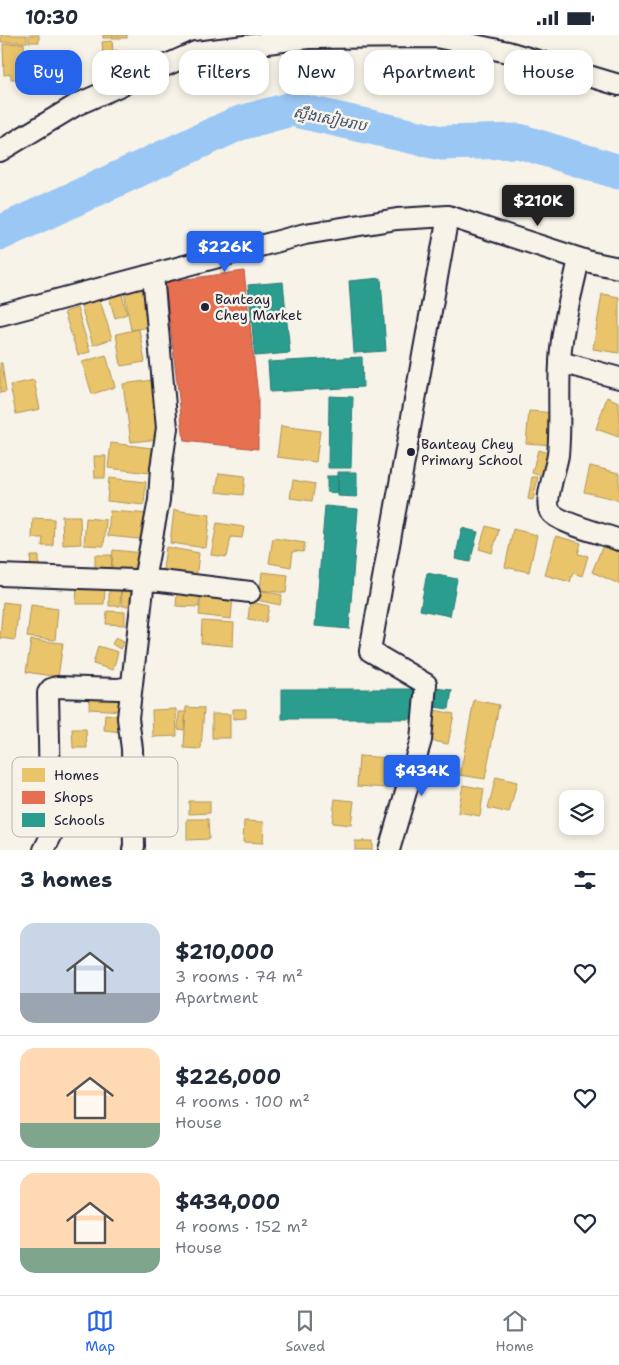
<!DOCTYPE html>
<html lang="en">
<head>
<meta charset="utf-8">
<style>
	body { margin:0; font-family:"Shantell Sans","Noto Sans Khmer",sans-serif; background:#f6f6f7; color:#1f2937; height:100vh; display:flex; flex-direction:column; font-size:19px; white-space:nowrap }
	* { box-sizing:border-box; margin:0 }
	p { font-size:16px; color:#747a83 }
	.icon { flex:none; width:28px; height:28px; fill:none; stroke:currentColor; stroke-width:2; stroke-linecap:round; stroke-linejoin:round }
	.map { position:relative; height:815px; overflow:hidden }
	.panel { display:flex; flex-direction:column; background:#fff; flex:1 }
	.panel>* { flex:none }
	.top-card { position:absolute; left:15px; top:15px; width:590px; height:45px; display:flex; gap:10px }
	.buttons { position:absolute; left:559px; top:755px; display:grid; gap:10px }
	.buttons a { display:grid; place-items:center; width:45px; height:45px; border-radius:10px; background:#fff; box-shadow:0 2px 8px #0003; font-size:25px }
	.price { position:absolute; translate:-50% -42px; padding:0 11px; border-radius:5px; background:#2563eb; color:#fff; font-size:16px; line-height:32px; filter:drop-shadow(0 1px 2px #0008) }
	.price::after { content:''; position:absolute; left:50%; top:30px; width:15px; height:11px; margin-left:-8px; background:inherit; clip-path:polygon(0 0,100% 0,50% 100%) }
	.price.current { background:#222; color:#fff }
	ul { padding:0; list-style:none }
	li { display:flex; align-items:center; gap:15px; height:125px; padding:0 20px }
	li+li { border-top:1px solid #e0e1e3 }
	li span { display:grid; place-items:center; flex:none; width:140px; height:100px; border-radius:15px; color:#555 }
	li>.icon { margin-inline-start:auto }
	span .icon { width:60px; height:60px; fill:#fffc; stroke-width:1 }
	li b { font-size:21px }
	h2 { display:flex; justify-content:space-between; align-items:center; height:60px; padding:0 20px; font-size:21px }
	.pill { padding:0 18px; border-radius:15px; background:#fff; box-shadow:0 2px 8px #0003; font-size:18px; line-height:45px }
	.pill.current { background:#2563eb; color:#fff }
	.status { display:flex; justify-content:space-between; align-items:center; height:35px; padding:0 25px; background:#fff; direction:ltr }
	.status svg { height:14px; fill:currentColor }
	.tab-bar { display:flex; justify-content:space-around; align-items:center; height:70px; border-top:1px solid #e0e1e3; background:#fff; font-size:14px; color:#747a83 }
	.tab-bar a { display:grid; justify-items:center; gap:2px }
	.tab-bar .current { color:#2563eb }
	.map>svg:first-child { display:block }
</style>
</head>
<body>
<div class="status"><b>10:30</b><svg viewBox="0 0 49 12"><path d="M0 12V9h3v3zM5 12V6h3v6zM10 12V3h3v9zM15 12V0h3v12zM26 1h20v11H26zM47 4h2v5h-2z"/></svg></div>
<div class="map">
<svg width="619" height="815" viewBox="0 0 619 815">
	<rect width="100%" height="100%" fill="#f7f3e8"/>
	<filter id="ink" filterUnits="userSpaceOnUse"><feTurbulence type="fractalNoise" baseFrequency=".02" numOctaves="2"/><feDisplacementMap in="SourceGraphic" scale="10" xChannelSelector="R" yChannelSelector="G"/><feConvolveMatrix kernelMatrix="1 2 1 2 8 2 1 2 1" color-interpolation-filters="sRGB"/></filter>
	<g filter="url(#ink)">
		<g fill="#e9c46a" stroke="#ad935c">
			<rect x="1" y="0" width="26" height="7"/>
			<rect x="29" y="0" width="10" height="7"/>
			<rect x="103" y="0" width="24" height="3"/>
			<path d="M112 6 113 16 117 15 118 34 104 35 102 7Z"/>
			<path d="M24 8 26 44H11V39L4 40 3 9Z"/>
			<path d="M150 252 156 291 131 295 124 256Z"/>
			<path d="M121 255 127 279 115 283 108 259Z"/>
			<path d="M602 259 619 262V318L593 314Z"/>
			<path d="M99 262 112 304 93 310 80 268Z"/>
			<path d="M77 273 90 317 78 320 64 277Z"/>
			<path d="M139 294 145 327 121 331 116 299Z"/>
			<path d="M106 320 115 352 92 359 82 327Z"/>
			<path d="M0 328H2L6 357 0 358Z"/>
			<path d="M34 345 40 374 16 379 10 350Z"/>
			<path d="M153 345 160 404 131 407 123 349Z"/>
			<path d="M607 362 619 367V402L596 394Z"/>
			<path d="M529 376 556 378 553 410 526 408Z"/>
			<path d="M281 391 320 396 316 427 277 422Z"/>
			<path d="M111 408 160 414 158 439 108 433Z"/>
			<path d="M538 415 551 419 545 442 532 438Z"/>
			<path d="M94 421H106L105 443H95Z"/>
			<path d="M590 431 619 438V465L584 457Z"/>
			<path d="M219 438 245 441 243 460 216 457Z"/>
			<path d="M532 442H538L533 465 528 464Z"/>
			<path d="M109 443 146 447 144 470 107 466Z"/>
			<path d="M293 445 315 449 312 466 290 463Z"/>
			<path d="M174 475 210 480 206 513 170 508Z"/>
			<path d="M110 476 151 479 149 505 108 501Z"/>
			<path d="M62 481H80L81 509 63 510Z"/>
			<path d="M33 483 54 484 53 511H42L43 503H32Z"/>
			<path d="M86 483 106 485 104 511 84 510Z"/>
			<path d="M217 488 244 492 242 503 231 502 227 522 211 520Z"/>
			<path d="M486 491 499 495 492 518 479 514Z"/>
			<path d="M513 494 537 500 529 537 505 532Z"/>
			<path d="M556 501 581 508 578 519 588 521 582 541 573 538 570 547 545 540Z"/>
			<path d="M273 503 305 508 303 517 293 516 291 532 269 528Z"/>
			<path d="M605 505 619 511V549L592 537Z"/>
			<path d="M166 512 199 518 196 545 162 540Z"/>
			<path d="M113 515 144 518 142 545 111 542Z"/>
			<path d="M95 520H112L111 538 95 537Z"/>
			<path d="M31 521H39V533L30 532Z"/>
			<path d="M262 537 288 540 286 558 260 555Z"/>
			<path d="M109 549H121L120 571H109Z"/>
			<path d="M121 549 139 550V571H122Z"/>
			<path d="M77 550 105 551 104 569H76Z"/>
			<path d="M254 554 282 560 280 570 252 564Z"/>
			<path d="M177 558 199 559V572L176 571Z"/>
			<path d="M201 560 233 561 231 584 199 580Z"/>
			<path d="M3 567 19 569 15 605 0 603Z"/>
			<path d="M250 567 269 571 266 587 248 584Z"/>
			<path d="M31 570 58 574 55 605 27 602Z"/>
			<path d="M107 576 125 577V590L106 589Z"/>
			<path d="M202 586 234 588 233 611 201 608Z"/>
			<path d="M116 602 124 606 120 614 112 609Z"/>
			<path d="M31 605 63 608 58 642 26 637Z"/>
			<path d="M98 611 118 617 113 635 93 629Z"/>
			<path d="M90 663 127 665 126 676 89 674Z"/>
			<path d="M474 665 499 670 485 744 460 740Z"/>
			<path d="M186 672 204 673 201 714 184 713Z"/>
			<path d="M176 674 177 701 153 702 152 675Z"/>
			<path d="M233 674H246V683L233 684Z"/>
			<path d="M434 675 454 679 448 709 428 705Z"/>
			<path d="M179 677H186L184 695 178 694Z"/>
			<path d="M105 679 123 681 121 697 104 695Z"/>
			<rect x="212" y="679" width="18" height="24"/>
			<path d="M72 694H86L87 713H73Z"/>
			<path d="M359 721 391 723 389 753 357 751Z"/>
			<path d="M496 742 517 747 509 778 488 773Z"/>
			<path d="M165 746H179V761L165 760Z"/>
			<path d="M463 750 484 754 480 781 458 777Z"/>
			<path d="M335 764 354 766 351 790 332 788Z"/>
			<path d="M189 766H210V778L189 779Z"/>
			<path d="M187 784H208L209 804 187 805Z"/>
			<path d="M244 786 264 787 263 808 243 807Z"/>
			<rect x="355" y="806" width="17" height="9"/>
		</g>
		<path fill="#e76f51" stroke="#ac584a" d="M244 236 258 361V414L184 406 165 247Z"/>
		<g fill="#2a9d8f" stroke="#287876">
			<path d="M381 243 386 316 354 318 349 246Z"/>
			<path d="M283 247 290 318 255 321 248 250Z"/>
			<path d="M362 322 363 352 270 357 268 327Z"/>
			<path d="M329 361 353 362 351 433H328Z"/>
			<path d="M338 437H357V462L338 461Z"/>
			<path d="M327 441H338V458L327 457Z"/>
			<path d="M325 471 358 474 349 594 315 591Z"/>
			<path d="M462 493 478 497 470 527 455 524Z"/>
			<path d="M427 538 457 544 450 581 420 575Z"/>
			<path d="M435 653 452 655 449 674 433 672Z"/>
			<rect x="282" y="654" width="138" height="30"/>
		</g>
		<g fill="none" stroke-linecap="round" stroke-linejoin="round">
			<path stroke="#9bc7f5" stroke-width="35" d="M0 198 237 89 291 74 441 108 519 106 619 137"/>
			<g stroke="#22223b" stroke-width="24">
				<g id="minor">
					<path d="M0 116 76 70 196 17 308 3 436 2 508 17 619 50"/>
					<path d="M579 224C572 258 561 293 560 329 558 359 561 390 558 420 556 433 544 466 550 476 557 488 604 499 619 505"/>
					<path d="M0 280 305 199 397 184 448 181 590 227 619 233"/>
					<path d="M560 327 619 343"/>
					<path d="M0 540 161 546 250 557"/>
					<path d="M44 815 51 801 48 658 51 654 57 652 118 654 131 652"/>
					<path d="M133 815 134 811 132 714 128 683 144 545 159 465 161 433 167 393 153 240"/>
					<path d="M389 815 421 705 426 649 370 616 448 181"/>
				</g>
			</g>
			<use href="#minor" stroke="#f7f3e8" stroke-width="20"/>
		</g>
	</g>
	<g fill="#22223b" stroke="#f7f3e8" stroke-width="2">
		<circle cx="205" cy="272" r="5"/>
		<circle cx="411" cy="417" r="5"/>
	</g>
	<g text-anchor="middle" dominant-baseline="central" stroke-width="5" stroke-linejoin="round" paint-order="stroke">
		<g font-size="14" fill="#22223b" stroke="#f7f3e8" text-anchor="start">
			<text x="215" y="264">Banteay<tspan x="215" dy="16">Chey Market</tspan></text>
			<text x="421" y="409">Banteay Chey<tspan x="421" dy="16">Primary School</tspan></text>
		</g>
		<g font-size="15" font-style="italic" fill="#465473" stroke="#f7f3e8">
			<text transform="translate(330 84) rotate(11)">ស្ទឹងសៀមរាប</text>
		</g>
	</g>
	<rect x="12" y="722" width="166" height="80" rx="8" fill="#f7f3e8" stroke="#b7b4b4" stroke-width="1"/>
	<rect x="22" y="733" width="23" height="14" fill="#e9c46a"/>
	<rect x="22" y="756" width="23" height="13" fill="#e76f51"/>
	<rect x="22" y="778" width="23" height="14" fill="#2a9d8f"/>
	<g font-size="14" fill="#22223b">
		<text x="54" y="745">Homes</text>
		<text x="54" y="767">Shops</text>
		<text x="54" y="790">Schools</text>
	</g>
</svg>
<div class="buttons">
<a><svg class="icon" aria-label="layers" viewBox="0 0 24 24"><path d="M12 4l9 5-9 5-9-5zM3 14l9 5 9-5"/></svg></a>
</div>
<b class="price current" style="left:538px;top:192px">$210K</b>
<b class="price" style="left:225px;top:238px">$226K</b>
<b class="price" style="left:422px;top:762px">$434K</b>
<div class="top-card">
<a class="pill current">Buy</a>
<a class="pill">Rent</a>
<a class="pill">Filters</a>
<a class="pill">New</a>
<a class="pill">Apartment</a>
<a class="pill">House</a>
</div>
</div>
<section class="panel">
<h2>3 homes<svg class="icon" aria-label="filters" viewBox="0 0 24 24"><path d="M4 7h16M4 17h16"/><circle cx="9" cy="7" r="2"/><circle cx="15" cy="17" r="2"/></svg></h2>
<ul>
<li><span style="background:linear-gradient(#c9d6e8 70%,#9aa5b1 0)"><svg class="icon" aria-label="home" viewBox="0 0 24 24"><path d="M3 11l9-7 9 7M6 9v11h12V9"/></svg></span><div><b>$210,000</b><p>3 rooms · 74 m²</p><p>Apartment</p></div><svg class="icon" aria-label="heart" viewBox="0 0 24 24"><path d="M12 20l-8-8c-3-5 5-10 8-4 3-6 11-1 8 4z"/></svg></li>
<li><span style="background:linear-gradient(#ffd9b3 75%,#7fa58c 0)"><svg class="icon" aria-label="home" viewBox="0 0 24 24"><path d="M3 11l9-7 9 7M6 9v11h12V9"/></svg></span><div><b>$226,000</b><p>4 rooms · 100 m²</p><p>House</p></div><svg class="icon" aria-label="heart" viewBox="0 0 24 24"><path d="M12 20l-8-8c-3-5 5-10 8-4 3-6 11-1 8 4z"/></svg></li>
<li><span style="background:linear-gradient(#ffd9b3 75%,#7fa58c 0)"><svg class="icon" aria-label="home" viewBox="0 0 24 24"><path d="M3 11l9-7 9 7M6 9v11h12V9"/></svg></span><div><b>$434,000</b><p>4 rooms · 152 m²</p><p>House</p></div><svg class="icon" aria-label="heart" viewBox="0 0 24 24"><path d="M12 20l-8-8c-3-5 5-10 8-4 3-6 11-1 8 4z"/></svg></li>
</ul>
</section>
<nav class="tab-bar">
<a class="current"><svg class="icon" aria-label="map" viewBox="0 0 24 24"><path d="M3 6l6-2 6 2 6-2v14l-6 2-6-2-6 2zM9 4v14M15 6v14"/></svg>Map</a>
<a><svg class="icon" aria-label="saved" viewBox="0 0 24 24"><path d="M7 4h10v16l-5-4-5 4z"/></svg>Saved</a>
<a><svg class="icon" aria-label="home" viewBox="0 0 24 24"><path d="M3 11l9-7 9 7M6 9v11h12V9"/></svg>Home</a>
</nav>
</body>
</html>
